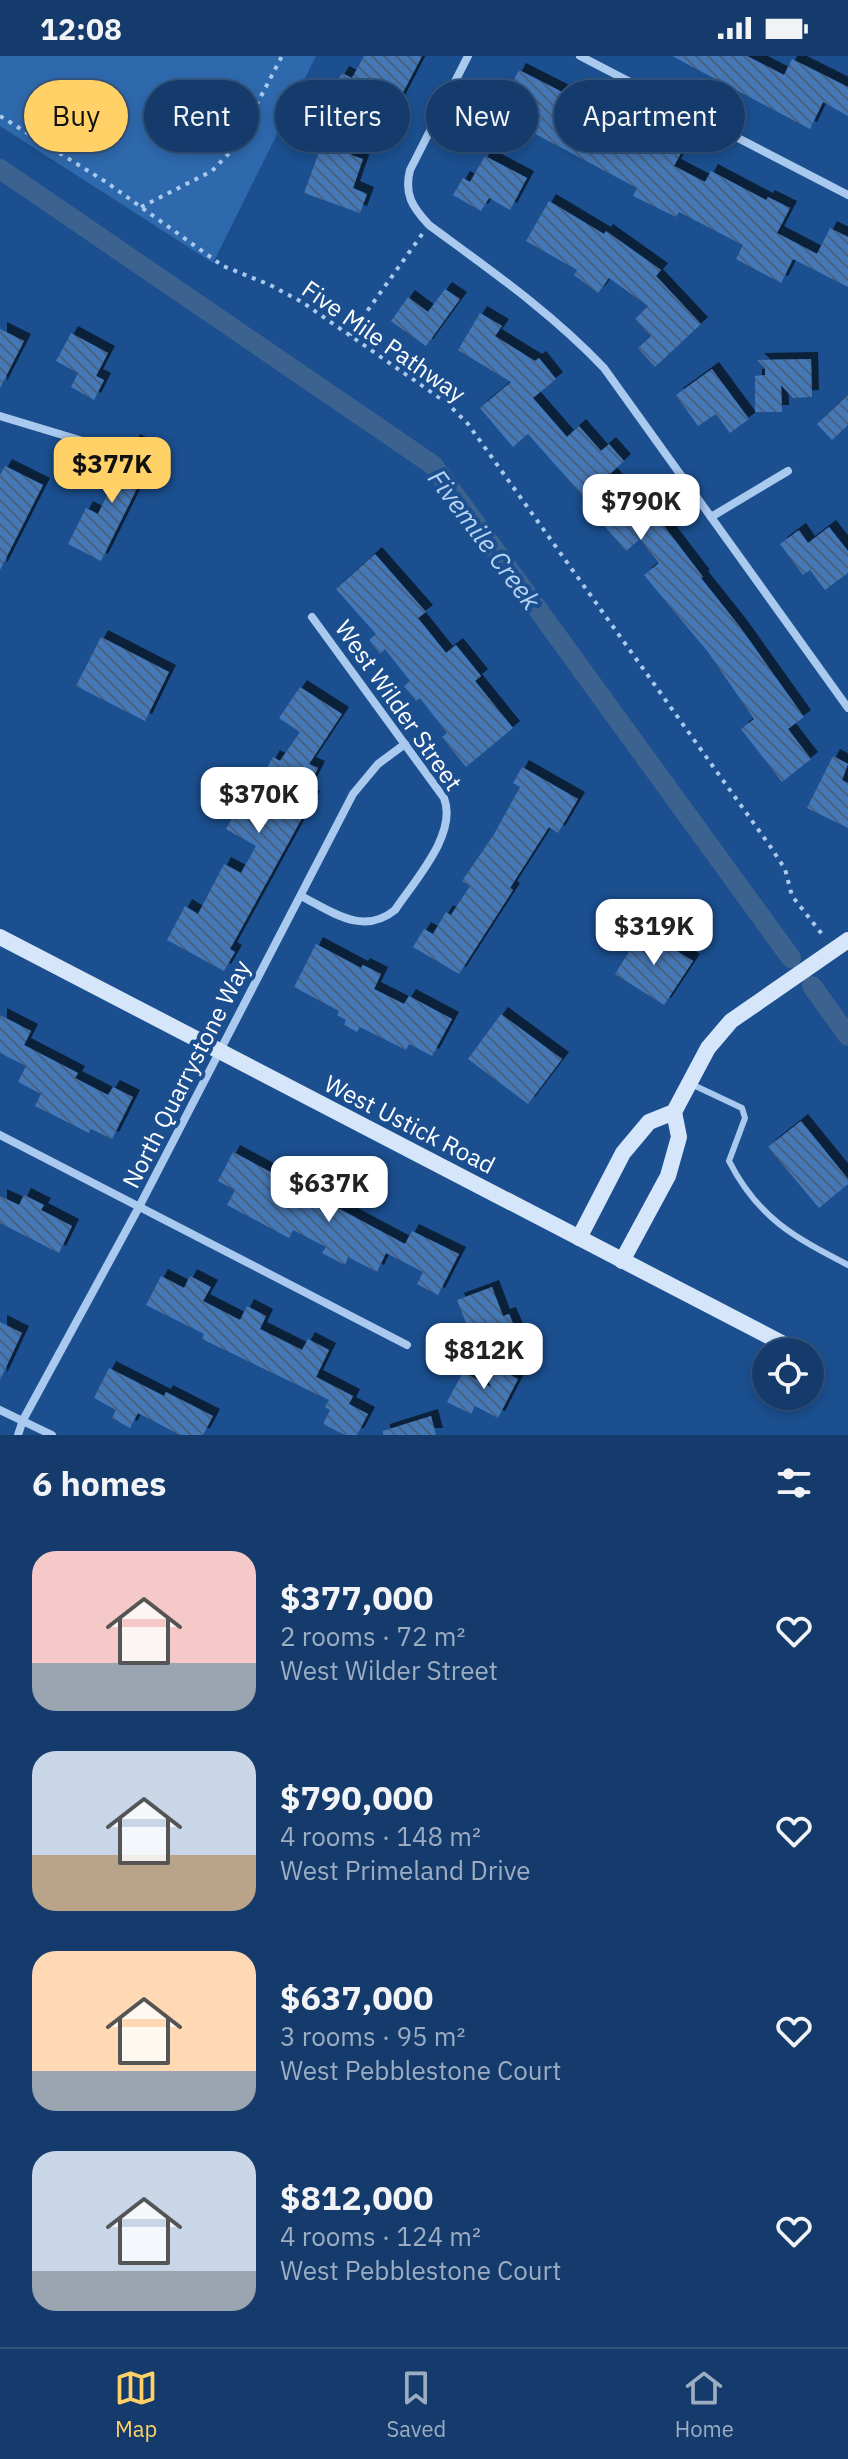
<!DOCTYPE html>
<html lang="en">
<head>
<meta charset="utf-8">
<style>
	body { margin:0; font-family:"IBM Plex Sans",sans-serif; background:#1d4271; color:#f1f3f6; height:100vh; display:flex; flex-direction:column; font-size:30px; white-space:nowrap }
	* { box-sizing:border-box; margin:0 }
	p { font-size:26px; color:#9dadc1 }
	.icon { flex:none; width:44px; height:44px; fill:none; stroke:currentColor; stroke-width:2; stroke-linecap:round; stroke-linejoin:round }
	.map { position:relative; height:1379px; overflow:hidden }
	.sheet { display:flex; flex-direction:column; background:#143b6b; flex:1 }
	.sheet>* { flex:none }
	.guide { position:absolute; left:24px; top:24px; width:800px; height:72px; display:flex; gap:16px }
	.tools { position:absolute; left:752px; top:1282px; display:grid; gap:16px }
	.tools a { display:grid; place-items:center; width:72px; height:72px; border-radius:50%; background:#143b6b; box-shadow:0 4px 12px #0003,0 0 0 2px #33557e; font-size:40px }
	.price { position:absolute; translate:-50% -68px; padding:0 18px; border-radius:16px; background:#fff; color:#222; font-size:26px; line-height:52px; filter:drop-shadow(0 2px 4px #0008) }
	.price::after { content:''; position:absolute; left:50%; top:48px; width:24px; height:18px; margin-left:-12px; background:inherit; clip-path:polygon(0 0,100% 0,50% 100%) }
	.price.on { background:#ffd166; color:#111 }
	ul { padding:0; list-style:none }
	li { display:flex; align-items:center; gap:24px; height:200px; padding:0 32px }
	li span { display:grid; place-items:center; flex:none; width:224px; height:160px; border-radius:24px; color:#555 }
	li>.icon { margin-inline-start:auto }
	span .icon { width:96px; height:96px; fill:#fffc; stroke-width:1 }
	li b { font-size:34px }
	h2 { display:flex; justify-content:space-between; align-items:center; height:96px; padding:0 32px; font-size:34px }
	.chip { padding:0 28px; border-radius:36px; background:#143b6b; box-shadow:0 4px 12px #0003,0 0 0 2px #33557e; font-size:28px; line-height:72px }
	.chip.on { background:#ffd166; color:#111 }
	.status { display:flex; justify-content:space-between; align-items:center; height:56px; padding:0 40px; background:#143b6b; direction:ltr }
	.status svg { height:22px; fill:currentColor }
	.tabs { display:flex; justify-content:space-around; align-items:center; height:112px; border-top:2px solid #33557e; background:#143b6b; font-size:22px; color:#9dadc1 }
	.tabs a { display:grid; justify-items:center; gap:4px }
	.tabs .on { color:#ffd166 }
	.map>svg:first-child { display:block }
</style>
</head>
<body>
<div class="status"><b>12:08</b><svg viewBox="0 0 49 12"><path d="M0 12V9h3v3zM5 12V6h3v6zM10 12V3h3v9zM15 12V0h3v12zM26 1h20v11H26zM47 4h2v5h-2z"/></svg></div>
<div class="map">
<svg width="848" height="1379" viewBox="0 0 848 1379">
	<defs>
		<pattern id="building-back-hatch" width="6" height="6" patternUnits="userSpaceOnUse" patternTransform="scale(2)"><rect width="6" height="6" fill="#4478b7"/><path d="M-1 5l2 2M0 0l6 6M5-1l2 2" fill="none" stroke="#486282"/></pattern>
		<filter id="shadow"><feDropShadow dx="7" dy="-7" stdDeviation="0" flood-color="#0009"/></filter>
	</defs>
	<rect width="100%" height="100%" fill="#1b4f8f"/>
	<path fill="#2e69ad" d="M0 0H316L213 207 0 70Z"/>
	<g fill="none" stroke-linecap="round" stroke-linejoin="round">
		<g stroke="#3c6290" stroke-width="20">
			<path d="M0 113 433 409 791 902"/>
			<path d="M812 930 848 980"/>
		</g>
	</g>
	<g fill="url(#building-back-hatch)" filter="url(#shadow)">
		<path d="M364 0H422L385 71 370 63 351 99 363 103 353 132 367 138 360 157 304 137 328 71 316 65 342 17 352 22Z"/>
		<path d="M672 0H747L784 19 792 3 848 31V60L823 46 810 73Z"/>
		<path d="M519 14 576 43 572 51 611 71 616 62 681 97 674 110 705 126 711 115 766 144 768 141 790 152 777 177 817 198 830 172 848 181V231L793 203 781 227 736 203 743 189 679 156 676 161 633 140 637 132 496 57Z"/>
		<path d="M485 100 527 122 510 154 489 142 481 155 453 139 463 122 470 126Z"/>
		<path d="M549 145 604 178 606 175 661 214 656 220 701 268 655 311 638 292 651 280 635 263 648 250 609 222 598 237 574 219 577 214 526 185Z"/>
		<path d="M445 233 460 243 426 290 391 265 408 241 428 256Z"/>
		<path d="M480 257 502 270 495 280 535 305 539 302 556 323 533 342 567 381 579 370 601 395 609 388 624 405 610 418 638 452 646 445 663 464 661 466 703 521 701 522 740 571 804 661 788 673 811 703 782 726 741 673 754 663 708 596 644 519 659 507 640 483 626 495 594 458 597 456 528 378 513 391 480 352 511 326 458 294Z"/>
		<path d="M0 273 24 285 0 332Z"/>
		<path d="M71 277 108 297 96 320 104 324 94 344 71 331 78 317 56 305Z"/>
		<path d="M811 303 812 341 793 342 781 329 782 356H755V320L765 319V312L757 304Z"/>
		<path d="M712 313 749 363 730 377 716 358 698 370 676 339Z"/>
		<path d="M848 339V369L832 384 817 368Z"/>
		<path d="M133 385 155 396 101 505 68 488 86 452 98 458Z"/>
		<path d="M5 410 43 429 0 514V419Z"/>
		<path d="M829 471 848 495V517L825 534 810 514 803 519 780 488 799 474 808 487Z"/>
		<path d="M375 498 426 556 418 562 446 597 456 589 481 620 475 625 513 672 466 711 442 681 447 677 420 642 416 645 404 630 410 625 385 593 380 598 369 584 376 578 336 533Z"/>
		<path d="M101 581 169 616 145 665 76 630Z"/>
		<path d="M300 631 342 658 309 708 318 712 305 738 313 742 230 893 235 896 224 915 167 884 185 850 198 858 224 808 241 817 256 790 226 773 255 720 261 723 273 701 280 705 300 676 279 662Z"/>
		<path d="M833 700 848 708 842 724 848 727V772L807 752Z"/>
		<path d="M522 711 578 743 558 777 549 771 510 832 513 834 459 918 413 891 424 873 433 878 446 856 451 859 470 830 462 825 493 780 520 731 513 727Z"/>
		<path d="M643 874 693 905 664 949 615 918Z"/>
		<path d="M316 888 361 912 363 909 381 918 374 933 404 948 409 940 452 963 432 1000 409 988 406 994 360 971 357 976 344 969 346 964 337 959 339 955 294 931Z"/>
		<path d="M501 958 562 1003 528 1048 468 1003Z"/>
		<path d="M0 959 31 975 24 989 78 1017 75 1022 108 1039 113 1031 133 1041 112 1083 91 1073 89 1077 35 1050 41 1038 18 1026 26 1010 0 997Z"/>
		<path d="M801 1065 848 1123V1128L819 1152 768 1091Z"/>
		<path d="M233 1096 405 1188 412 1175 459 1198 438 1239 417 1228 423 1216 386 1197 377 1216 348 1201 345 1209 322 1197 326 1191 293 1174 289 1182 227 1149 235 1134 218 1125Z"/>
		<path d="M24 1139 44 1149 41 1154 72 1170 59 1197 0 1167V1140L19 1149Z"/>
		<path d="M161 1220 184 1232 190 1220 211 1231 203 1245 240 1264 247 1250 266 1260 260 1273 302 1294 308 1283 329 1294 316 1321 353 1340 349 1348 368 1358 357 1379H345L323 1368 330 1354 325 1351 329 1344 202 1283 204 1278 146 1249Z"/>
		<path d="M492 1231 503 1260 509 1258 517 1277 476 1292 457 1244Z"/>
		<path d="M0 1266 22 1277 0 1324Z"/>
		<path d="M480 1303 518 1323 498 1362 475 1350 471 1358 447 1346 463 1316 491 1331Z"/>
		<path d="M109 1312 164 1340 166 1336 213 1360 203 1379H180L138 1357 130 1372 112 1362 116 1354 94 1342Z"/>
		<path d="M431 1360 436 1379H383V1375Z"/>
	</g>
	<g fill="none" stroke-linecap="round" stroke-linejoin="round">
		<g stroke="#a9c9ee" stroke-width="4" stroke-dasharray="4 6" stroke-linecap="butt">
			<path d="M0 60 106 126 223 210 268 228 302 246 447 347 468 368 770 790 785 813 792 840 825 882"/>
			<path d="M141 151 212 115 234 92 282 0"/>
			<path d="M350 279 423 177"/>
		</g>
		<path stroke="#a9c9ee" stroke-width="6" d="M689 1027 742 1052 745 1062 729 1105C758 1162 794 1181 848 1209"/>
		<g stroke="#a9c9ee" stroke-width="8">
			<path d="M468 0 410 114C404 138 412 151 429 169 490 214 551 256 604 312L848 652"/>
			<path d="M580 0 848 139"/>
			<path d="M0 360 86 386 103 394"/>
			<path d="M711 461 788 415"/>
			<path d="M301 840C332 856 363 880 395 854 414 825 458 778 444 742L312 561"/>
			<path d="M0 1079 407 1289"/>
			<path d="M0 1354 52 1379"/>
			<path d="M18 1379 23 1364 139 1151 353 738 378 708 405 688"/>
		</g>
		<g stroke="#d6e6fa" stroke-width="16">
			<path d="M0 881 799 1296"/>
			<path d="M579 1182 623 1097 649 1066 674 1056 708 992 731 965 848 884"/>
			<path d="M622 1205 668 1120 679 1081 674 1056"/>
		</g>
	</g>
	<g text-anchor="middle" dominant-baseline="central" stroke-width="8" stroke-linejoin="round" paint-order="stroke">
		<g font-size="24" fill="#fff" stroke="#1b4f8f">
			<text transform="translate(384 285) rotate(35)">Five Mile Pathway</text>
			<text transform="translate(399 649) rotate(55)">West Wilder Street</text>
			<text transform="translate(186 1018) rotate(-63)">North Quarrystone Way</text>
			<text transform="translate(410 1068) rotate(27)">West Ustick Road</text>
		</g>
		<g font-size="26" font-style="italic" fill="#b5d3f5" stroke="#1b4f8f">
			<text transform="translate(485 483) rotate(53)">Fivemile Creek</text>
		</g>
	</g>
</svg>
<div class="tools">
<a><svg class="icon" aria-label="locate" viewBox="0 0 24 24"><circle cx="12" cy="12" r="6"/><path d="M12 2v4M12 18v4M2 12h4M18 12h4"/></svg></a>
</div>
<b class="price on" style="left:112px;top:449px">$377K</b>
<b class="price" style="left:641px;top:486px">$790K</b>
<b class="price" style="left:259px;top:779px">$370K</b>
<b class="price" style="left:654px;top:911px">$319K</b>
<b class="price" style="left:329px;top:1168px">$637K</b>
<b class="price" style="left:484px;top:1335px">$812K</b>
<div class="guide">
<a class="chip on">Buy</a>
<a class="chip">Rent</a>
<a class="chip">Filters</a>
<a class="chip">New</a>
<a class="chip">Apartment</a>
</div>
</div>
<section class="sheet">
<h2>6 homes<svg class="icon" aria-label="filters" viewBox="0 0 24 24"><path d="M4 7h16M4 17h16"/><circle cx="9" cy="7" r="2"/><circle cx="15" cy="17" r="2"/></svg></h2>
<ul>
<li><span style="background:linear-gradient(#f6c9c9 70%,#9aa5b1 0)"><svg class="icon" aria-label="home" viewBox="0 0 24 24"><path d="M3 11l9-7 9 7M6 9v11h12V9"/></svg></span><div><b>$377,000</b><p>2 rooms · 72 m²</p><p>West Wilder Street</p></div><svg class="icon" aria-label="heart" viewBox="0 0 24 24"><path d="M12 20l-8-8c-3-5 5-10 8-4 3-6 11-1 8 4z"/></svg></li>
<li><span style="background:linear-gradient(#c9d6e8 65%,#b9a48a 0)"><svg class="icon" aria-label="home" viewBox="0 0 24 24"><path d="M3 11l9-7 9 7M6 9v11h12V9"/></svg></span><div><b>$790,000</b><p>4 rooms · 148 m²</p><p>West Primeland Drive</p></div><svg class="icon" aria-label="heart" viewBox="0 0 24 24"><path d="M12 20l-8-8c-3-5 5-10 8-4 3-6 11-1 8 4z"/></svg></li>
<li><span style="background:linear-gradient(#ffd9b3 75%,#9aa5b1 0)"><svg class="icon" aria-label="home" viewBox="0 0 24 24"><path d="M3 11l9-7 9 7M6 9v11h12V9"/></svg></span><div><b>$637,000</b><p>3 rooms · 95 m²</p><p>West Pebblestone Court</p></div><svg class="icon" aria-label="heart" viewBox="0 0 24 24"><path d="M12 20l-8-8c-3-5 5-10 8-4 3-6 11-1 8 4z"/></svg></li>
<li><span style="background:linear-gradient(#c9d6e8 75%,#9aa5b1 0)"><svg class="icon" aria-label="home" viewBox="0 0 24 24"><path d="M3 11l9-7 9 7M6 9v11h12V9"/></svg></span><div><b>$812,000</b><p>4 rooms · 124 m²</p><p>West Pebblestone Court</p></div><svg class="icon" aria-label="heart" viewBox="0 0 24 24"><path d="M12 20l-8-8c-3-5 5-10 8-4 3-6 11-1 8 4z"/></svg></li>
</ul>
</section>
<nav class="tabs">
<a class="on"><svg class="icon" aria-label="map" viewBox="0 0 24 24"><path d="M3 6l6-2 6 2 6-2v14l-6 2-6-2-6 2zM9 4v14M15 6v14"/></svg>Map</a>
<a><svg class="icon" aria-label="saved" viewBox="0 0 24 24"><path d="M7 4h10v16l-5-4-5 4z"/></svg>Saved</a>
<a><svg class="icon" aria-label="home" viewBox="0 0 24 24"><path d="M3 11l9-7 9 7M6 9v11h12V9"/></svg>Home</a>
</nav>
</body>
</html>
